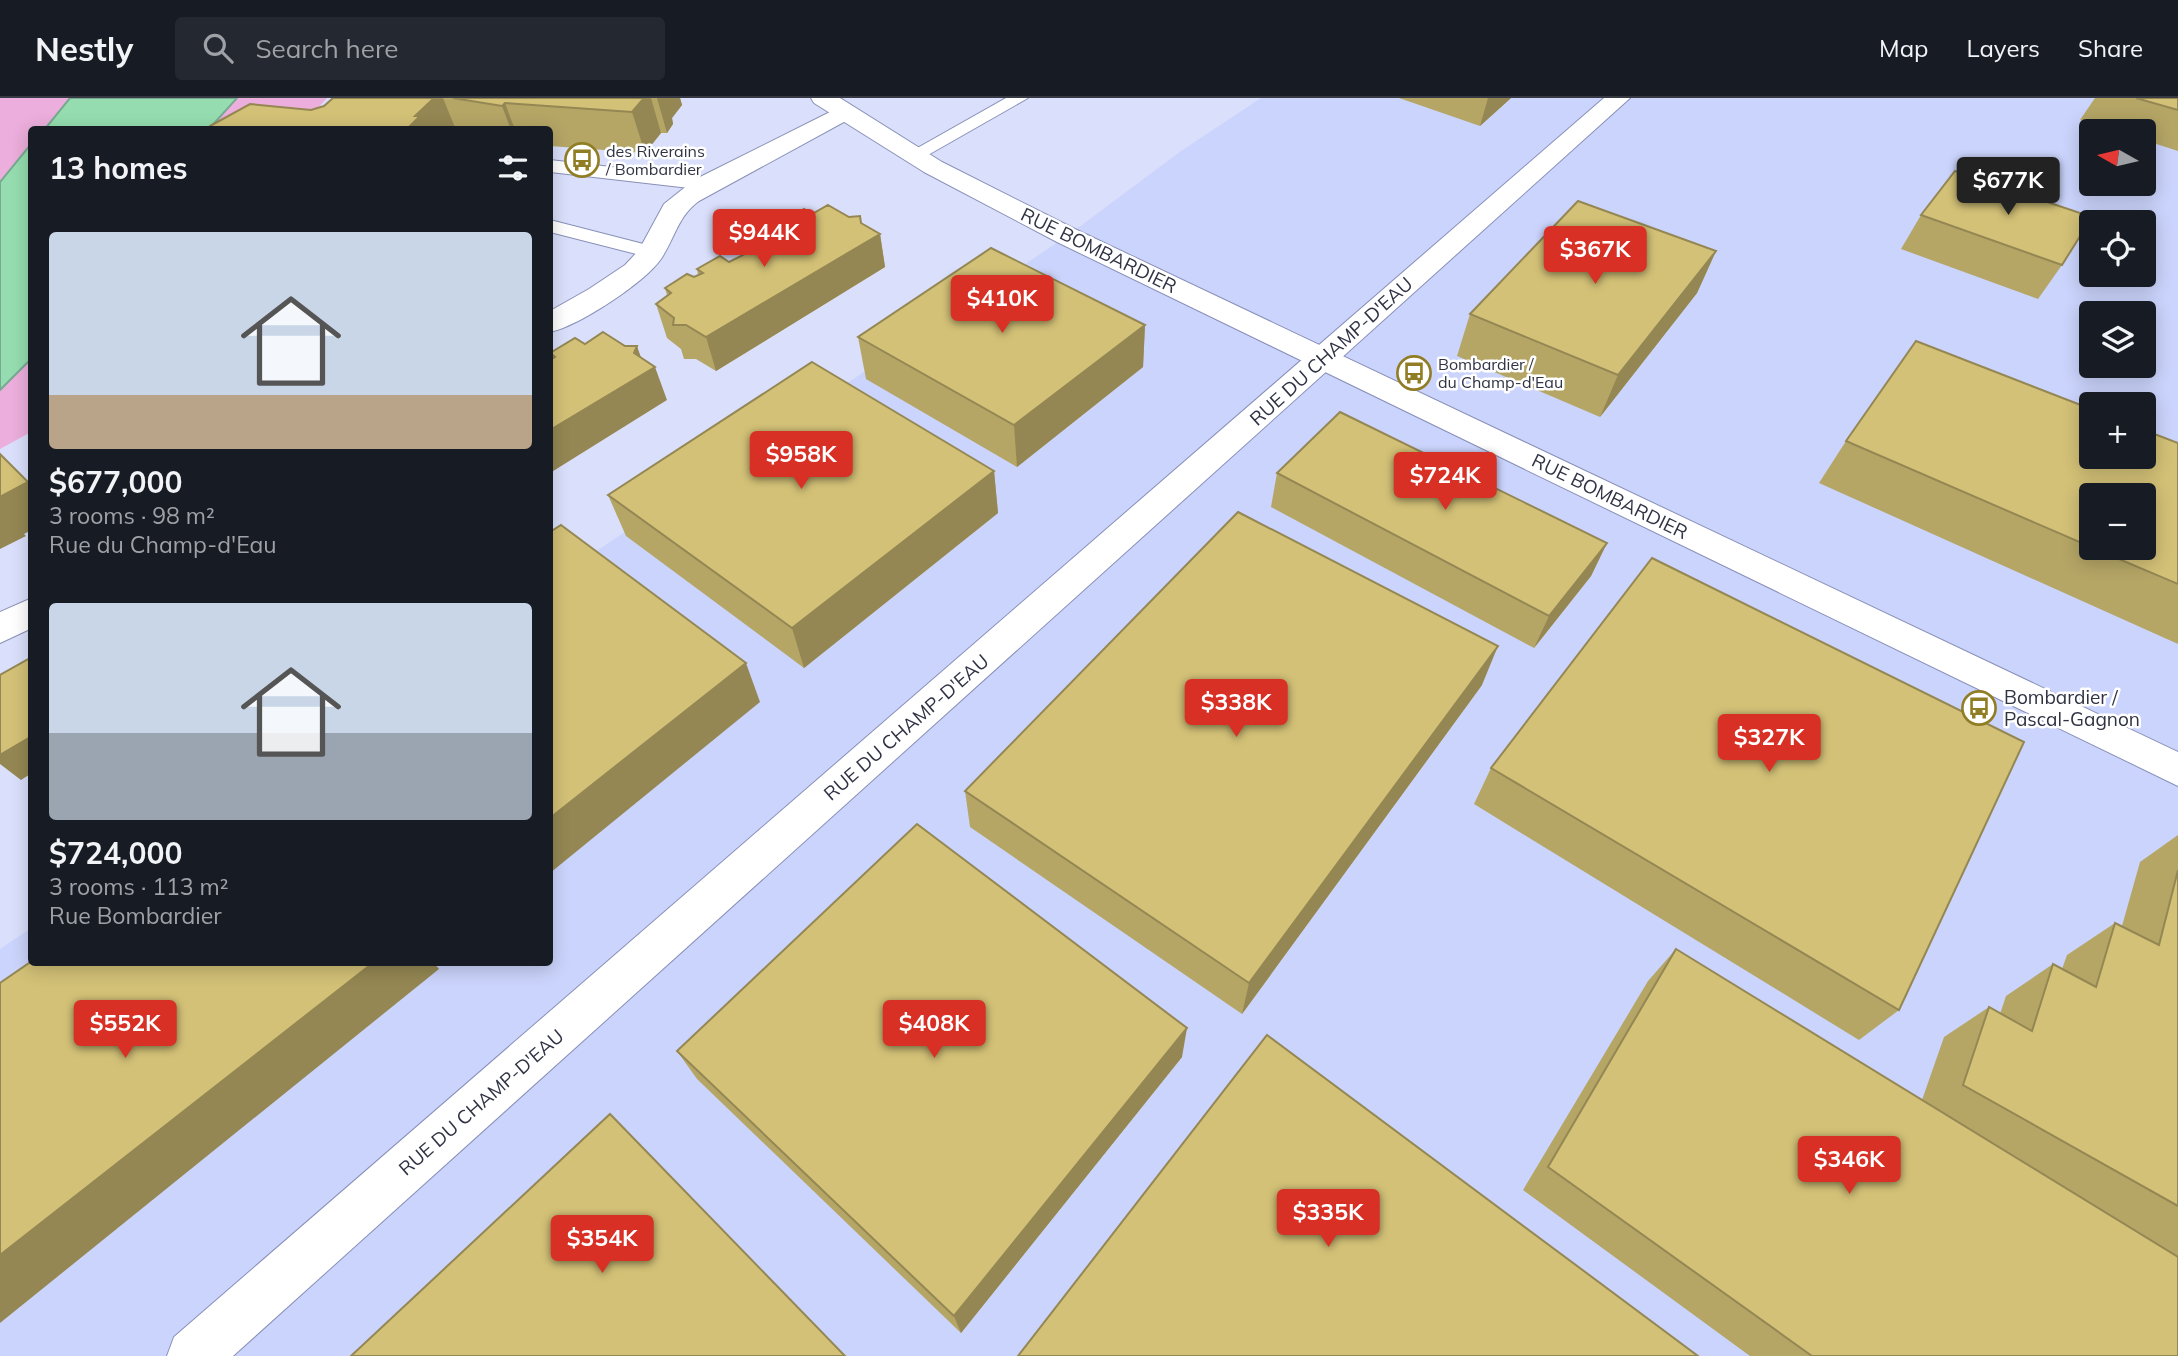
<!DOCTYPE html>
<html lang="en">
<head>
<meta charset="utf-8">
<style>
	body { margin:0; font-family:Mulish,sans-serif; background:#242831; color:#f1f3f6; height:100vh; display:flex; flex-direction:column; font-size:26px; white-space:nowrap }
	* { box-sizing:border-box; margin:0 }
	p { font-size:23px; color:#9ea1a6 }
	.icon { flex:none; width:38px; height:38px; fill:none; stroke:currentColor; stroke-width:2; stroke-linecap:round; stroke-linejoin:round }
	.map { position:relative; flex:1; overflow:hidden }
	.panel { position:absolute; left:28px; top:28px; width:525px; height:840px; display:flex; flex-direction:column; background:#171b24; border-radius:7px; box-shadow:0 4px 18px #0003 }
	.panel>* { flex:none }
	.needle { width:46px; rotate:278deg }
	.tools { position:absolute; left:2079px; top:21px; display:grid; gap:14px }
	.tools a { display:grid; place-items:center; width:77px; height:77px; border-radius:7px; background:#171b24; box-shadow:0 4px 18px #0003; font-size:35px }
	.price { position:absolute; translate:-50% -60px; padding:0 16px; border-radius:7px; background:#d93025; color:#fff; font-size:23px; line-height:46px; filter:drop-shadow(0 2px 4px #0008) }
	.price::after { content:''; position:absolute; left:50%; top:42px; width:21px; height:16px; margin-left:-10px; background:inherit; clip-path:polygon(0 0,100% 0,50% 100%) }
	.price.active { background:#222; color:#fff }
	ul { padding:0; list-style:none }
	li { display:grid; align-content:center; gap:14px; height:371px; padding:0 21px }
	li span { display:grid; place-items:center; height:217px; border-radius:7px; color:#555 }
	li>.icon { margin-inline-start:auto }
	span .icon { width:126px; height:126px; fill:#fffc; stroke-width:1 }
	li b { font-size:30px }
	h2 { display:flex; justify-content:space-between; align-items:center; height:84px; padding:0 21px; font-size:30px }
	header { display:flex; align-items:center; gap:42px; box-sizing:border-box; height:98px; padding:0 35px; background:#171b24; border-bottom:2px solid #363941 }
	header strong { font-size:33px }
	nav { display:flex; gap:38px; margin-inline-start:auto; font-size:24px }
	.search { width:490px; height:63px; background:#242831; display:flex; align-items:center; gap:18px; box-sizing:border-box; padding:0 24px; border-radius:7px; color:#9ea1a6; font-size:26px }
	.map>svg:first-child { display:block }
</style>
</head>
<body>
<header>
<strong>Nestly</strong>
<div class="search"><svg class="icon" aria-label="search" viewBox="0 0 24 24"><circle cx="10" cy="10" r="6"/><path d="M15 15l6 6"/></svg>Search here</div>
<nav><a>Map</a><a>Layers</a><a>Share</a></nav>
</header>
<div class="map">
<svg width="2178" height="1258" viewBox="0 0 2178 1258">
	<rect width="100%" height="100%" fill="#dae0fb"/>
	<path fill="#cbd4fc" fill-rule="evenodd" d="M1261 0H2178V1258H0V851L31 830 32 864H550V484L1067 138 1181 53ZM2091 33H2144V86H2091ZM2091 124H2144V177H2091ZM2091 215H2144V268H2091ZM2091 306H2144V359H2091ZM2091 397H2144V450H2091Z"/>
	<g fill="#ecaedc">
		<path d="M0 0H70L44 31 32 32 31 46 0 84Z"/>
		<path d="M237 0H327L299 31 209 32Z"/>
		<path d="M31 261V334L0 351V292Z"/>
	</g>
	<g fill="#95ddb0" stroke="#77aa90" stroke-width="2">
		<path d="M70 0H237L209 31 44 32Z"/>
		<path d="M31 46V261L0 292V84Z"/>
	</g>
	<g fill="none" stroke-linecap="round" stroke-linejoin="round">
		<g stroke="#8890b8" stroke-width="2">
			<g id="lane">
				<path d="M1006 0H1028L921 61 914 63 905 57Z"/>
				<path d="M550 62 707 80 716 86 707 92 550 74Z"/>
				<path d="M550 122 659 150 662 154 659 158 652 160 550 134Z"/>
			</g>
		</g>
		<g stroke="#8890b8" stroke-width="2">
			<g id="street">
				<path d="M1604 0H1630L233 1258H167L174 1239Z"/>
				<path d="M844 7 853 9 856 14 853 19 699 103C678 118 675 140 661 161 644 185 579 228 550 234V213L589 191 625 167 639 152 664 106 694 82Z"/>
				<path d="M32 500V530L0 545V514Z"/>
			</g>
		</g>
		<g stroke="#8890b8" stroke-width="2">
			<path id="secondary" d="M811 0H840L942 64 1077 132 2178 654V688L1057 144 924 74 814 5Z"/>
		</g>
		<use href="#lane" fill="#fff" fill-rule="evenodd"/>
		<use href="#street" fill="#fff" fill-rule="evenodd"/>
		<use href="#secondary" fill="#fff" fill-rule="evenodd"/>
	</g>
	<g fill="#b5a666" fill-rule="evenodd">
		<path d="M333 0H680L682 7 672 20 673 26 667 35H661L645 55 550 48V32H208L311 12 324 8Z"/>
		<path d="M1399 0H1511L1480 28Z"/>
		<path d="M2095 0H2178V53L2144 42V33H2115L2080 22Z"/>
		<path d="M812 116 861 125 880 136 885 169 716 273 696 261H684L681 251 667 240 656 206 667 197 665 190 698 177 697 171 729 164 745 156 754 150 752 141 780 131 784 128 783 124Z"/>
		<path d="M1921 117 2062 167 2038 201 1901 151Z"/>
		<path d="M1716 153 1697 195 1600 319 1457 258 1470 216Z"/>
		<path d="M1145 227 1143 269 1017 369 866 281 858 239Z"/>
		<path d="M1846 343 2178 345V546L1819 385ZM2091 397 2144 450H2091Z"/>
		<path d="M994 373 998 415 804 570 626 438 608 397Z"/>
		<path d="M1277 375 1607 445 1591 478 1534 550 1271 409Z"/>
		<path d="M1482 587 1242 916 970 729 965 693Z"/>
		<path d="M1491 670 1899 912 1859 942 1474 706Z"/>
		<path d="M2178 737V1258H1750L1523 1092 1648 883 1676 851 1922 1002 1944 939 1989 909 2000 916 2006 898 2053 866 2062 871 2067 857 2115 825 2122 828 2140 764Z"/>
		<path d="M677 953 1182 959 961 1235 697 981Z"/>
	</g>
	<g fill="#948753">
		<path d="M432 0H443L456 32H406L415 18Z"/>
		<path d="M644 0H651L661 35 645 55 632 14Z"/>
		<path d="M657 0H680L682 7 672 20 673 26 667 35Z"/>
		<path d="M1488 0H1511L1480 28Z"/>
		<path d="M505 5 515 32H511L502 8Z"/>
		<path d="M880 136 885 169 716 273 706 239Z"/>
		<path d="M1716 153 1697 195 1600 319 1618 277Z"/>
		<path d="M1145 227 1143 269 1017 369 1014 327Z"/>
		<path d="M637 248 646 274 655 269 667 302 550 375V332L634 255Z"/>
		<path d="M994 373 998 415 804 570 792 530Z"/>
		<path d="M28 384 32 387V432L24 436 26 438 0 451V399Z"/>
		<path d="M1607 445 1591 478 1534 550 1549 518Z"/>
		<path d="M1498 548 1482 587 1242 916 1249 885Z"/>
		<path d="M746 565 760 604 550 775V720Z"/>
		<path d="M32 638V675L21 682 0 666V657Z"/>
		<path d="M374 864H433L439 871 0 1225V1157Z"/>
		<path d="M1187 930 1182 959 961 1235 954 1218Z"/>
	</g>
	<g fill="#d3c177" stroke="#948753" stroke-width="2">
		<path d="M333 0H434L415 18H420L406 32H208L210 28 250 6 311 12 324 8Z"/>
		<path d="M453 0H644L632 14 505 5 502 8Z"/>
		<path d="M2136 0H2178V12Z"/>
		<path d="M1955 73 2092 119 2062 167 1921 117Z"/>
		<path d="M1578 103 1716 153 1618 277 1470 216Z"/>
		<path d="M828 107 849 119 860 118 861 125 880 136 706 239 686 227H673L674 220 656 206 671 195 665 190 687 176 694 179 703 175 697 171 720 158 729 164 745 156 759 146 752 141 773 128 780 131 787 127 783 124 804 111 812 116Z"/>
		<path d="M991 150 1145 227 1014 327 858 239Z"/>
		<path d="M603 234 625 248H637L634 255 655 269 550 332V262L555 259 550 255 575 240 585 246Z"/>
		<path d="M1916 243 2091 311V359H2144V332L2178 345V486L2093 450H2144V397H2091V449L1846 343Z"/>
		<path d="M812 264 994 373 792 530 608 397Z"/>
		<path d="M1340 314 1607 445 1549 518 1277 375Z"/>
		<path d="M0 356 28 384 0 399Z"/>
		<path d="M1238 414 1498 548 1249 885 965 693Z"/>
		<path d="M561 427 746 565 550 720V434Z"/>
		<path d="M1652 460 2024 644 1899 912 1491 670Z"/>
		<path d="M32 559V638L0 657V577Z"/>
		<path d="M917 726 1187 930 954 1218 677 953Z"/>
		<path d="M2178 772V1108L1963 987 1989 909 2032 933 2053 866 2096 889 2115 825 2159 847Z"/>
		<path d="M1676 851 2178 1159V1258H1812L1548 1069Z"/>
		<path d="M32 863V864H374L0 1157V885Z"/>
		<path d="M1267 937 1698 1258H1018Z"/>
		<path d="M610 1016 845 1258H351Z"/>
	</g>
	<defs>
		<g id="bus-ring" transform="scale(1.75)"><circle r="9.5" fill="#fff" stroke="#917d23" stroke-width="1.5"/><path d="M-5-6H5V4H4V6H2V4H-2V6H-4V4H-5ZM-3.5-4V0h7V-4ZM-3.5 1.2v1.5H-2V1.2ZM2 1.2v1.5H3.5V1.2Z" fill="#917d23"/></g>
	</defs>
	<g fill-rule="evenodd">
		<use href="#bus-ring" x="582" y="62"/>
		<use href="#bus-ring" x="1414" y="275"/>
		<use href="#bus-ring" x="1979" y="610"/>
	</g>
	<g text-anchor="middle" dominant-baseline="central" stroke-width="5" stroke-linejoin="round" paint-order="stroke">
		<g font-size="16" fill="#303344" stroke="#fff" text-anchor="start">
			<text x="606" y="53">des Riverains<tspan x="606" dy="18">/ Bombardier</tspan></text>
			<text x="1438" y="266">Bombardier /<tspan x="1438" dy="18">du Champ-d'Eau</tspan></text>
		</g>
		<g font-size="19" fill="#303344" stroke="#fff">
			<text transform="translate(1099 152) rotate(26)">RUE BOMBARDIER</text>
			<text transform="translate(1331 253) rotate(-42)">RUE DU CHAMP-D'EAU</text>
			<text transform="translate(1610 398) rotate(26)">RUE BOMBARDIER</text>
			<text transform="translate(906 629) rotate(-41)">RUE DU CHAMP-D'EAU</text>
			<text transform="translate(481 1004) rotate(-41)">RUE DU CHAMP-D'EAU</text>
		</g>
		<g font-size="19" fill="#303344" stroke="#fff" text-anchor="start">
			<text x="2004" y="599">Bombardier /<tspan x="2004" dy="22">Pascal-Gagnon</tspan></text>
		</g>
	</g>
</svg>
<div class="tools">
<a><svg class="needle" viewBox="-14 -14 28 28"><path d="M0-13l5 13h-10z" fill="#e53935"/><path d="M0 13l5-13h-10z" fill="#9ea1a6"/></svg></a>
<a><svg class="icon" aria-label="locate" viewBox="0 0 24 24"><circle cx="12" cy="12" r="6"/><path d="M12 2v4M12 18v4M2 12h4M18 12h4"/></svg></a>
<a><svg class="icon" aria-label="layers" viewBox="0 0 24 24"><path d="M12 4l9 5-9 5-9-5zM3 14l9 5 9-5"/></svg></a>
<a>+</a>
<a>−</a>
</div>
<b class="price active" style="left:2008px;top:119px">$677K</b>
<b class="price" style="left:764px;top:171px">$944K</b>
<b class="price" style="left:1595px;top:188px">$367K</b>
<b class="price" style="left:1002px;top:237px">$410K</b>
<b class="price" style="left:801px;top:393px">$958K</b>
<b class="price" style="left:1445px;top:414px">$724K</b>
<b class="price" style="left:1236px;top:641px">$338K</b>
<b class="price" style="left:1769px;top:676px">$327K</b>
<b class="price" style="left:125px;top:962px">$552K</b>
<b class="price" style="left:934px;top:962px">$408K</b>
<b class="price" style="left:1849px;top:1098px">$346K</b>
<b class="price" style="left:1328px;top:1151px">$335K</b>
<b class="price" style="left:602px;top:1177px">$354K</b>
<section class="panel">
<h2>13 homes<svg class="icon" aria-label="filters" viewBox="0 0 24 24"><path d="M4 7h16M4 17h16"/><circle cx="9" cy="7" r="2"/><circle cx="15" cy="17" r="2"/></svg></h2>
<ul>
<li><span style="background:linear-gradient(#c9d6e8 75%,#b9a48a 0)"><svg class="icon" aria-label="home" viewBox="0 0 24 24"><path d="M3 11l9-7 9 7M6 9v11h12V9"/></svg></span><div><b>$677,000</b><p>3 rooms · 98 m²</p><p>Rue du Champ-d'Eau</p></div></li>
<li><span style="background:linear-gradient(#c9d6e8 60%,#9aa5b1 0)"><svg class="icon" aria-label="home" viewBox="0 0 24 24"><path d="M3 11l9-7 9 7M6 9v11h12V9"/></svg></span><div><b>$724,000</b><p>3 rooms · 113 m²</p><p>Rue Bombardier</p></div></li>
</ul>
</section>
</div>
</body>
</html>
